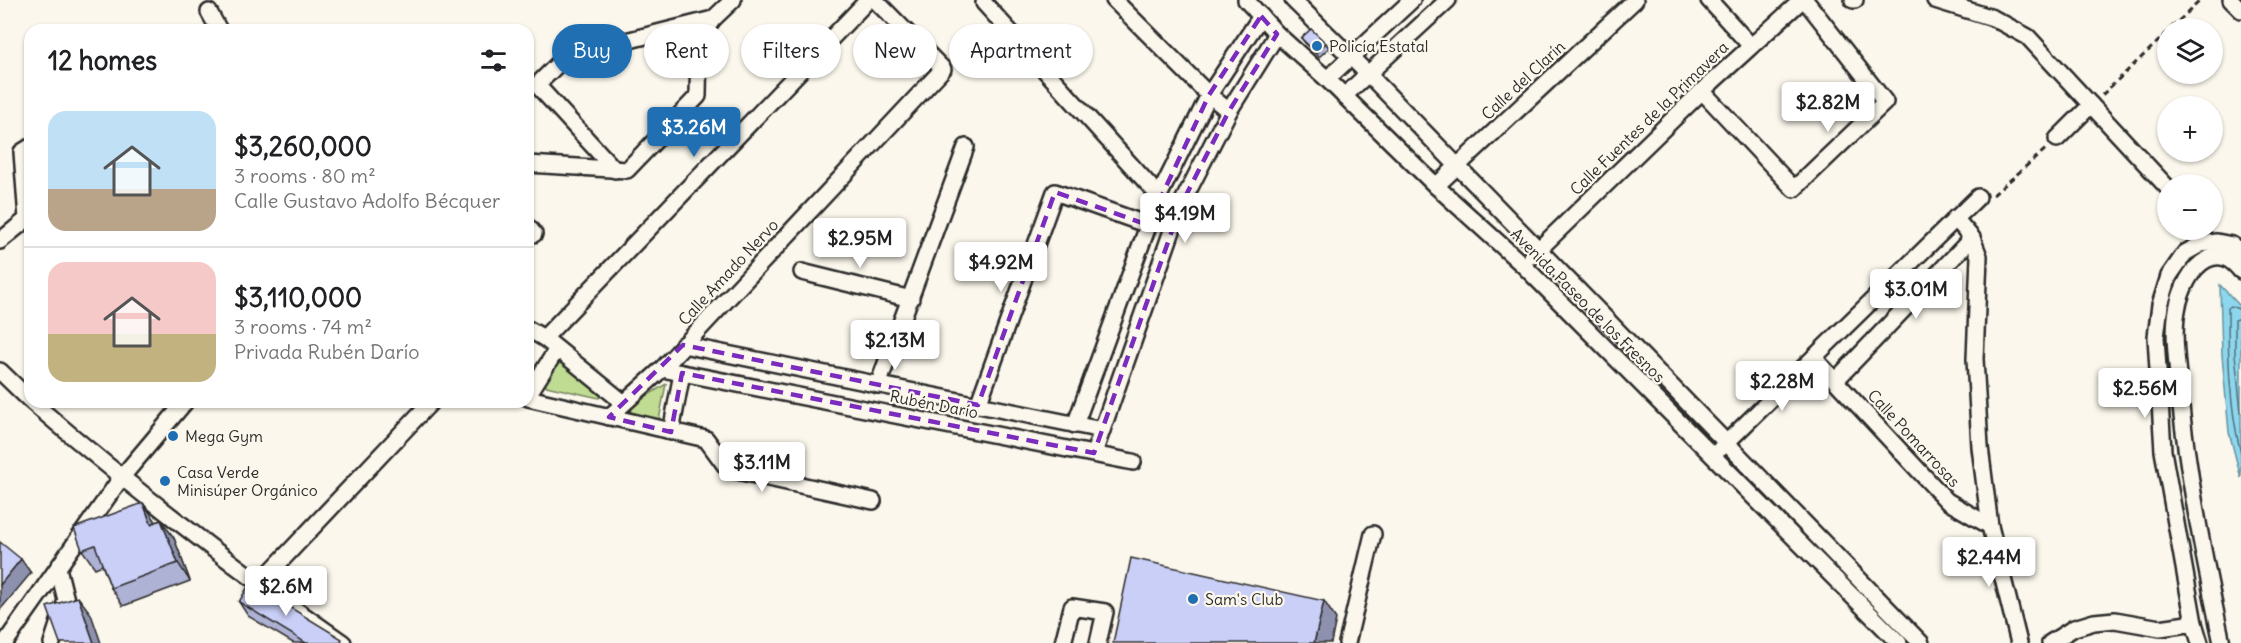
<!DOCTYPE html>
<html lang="en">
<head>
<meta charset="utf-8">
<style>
	body { margin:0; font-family:Delius,sans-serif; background:#f6f6f6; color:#202124; height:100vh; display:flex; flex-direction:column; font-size:22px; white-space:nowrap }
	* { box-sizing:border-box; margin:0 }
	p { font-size:20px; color:#757577 }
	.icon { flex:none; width:33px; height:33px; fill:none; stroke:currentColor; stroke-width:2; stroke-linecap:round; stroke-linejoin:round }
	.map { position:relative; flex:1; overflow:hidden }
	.details { position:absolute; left:24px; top:24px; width:510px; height:384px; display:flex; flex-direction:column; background:#fff; border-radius:18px; box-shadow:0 2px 4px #0004 }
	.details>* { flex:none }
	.top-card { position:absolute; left:552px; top:24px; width:570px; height:54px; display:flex; gap:12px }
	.buttons { position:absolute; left:2157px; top:18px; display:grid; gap:12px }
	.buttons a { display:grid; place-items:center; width:66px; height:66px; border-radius:50%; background:#fff; box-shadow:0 2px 4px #0004; font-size:30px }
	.price { position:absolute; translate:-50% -51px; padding:0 14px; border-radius:6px; background:#fff; color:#222; font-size:20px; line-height:39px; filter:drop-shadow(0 2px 3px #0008) }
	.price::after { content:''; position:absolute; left:50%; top:36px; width:18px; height:14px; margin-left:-9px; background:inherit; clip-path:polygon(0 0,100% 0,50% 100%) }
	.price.on { background:#1f6fb2; color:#fff }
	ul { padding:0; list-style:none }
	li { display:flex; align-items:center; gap:18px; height:150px; padding:0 24px }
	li+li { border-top:2px solid #e0e0e0 }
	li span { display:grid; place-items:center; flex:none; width:168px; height:120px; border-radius:18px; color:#555 }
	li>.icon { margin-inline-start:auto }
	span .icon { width:72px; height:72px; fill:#fffc; stroke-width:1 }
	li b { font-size:26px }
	h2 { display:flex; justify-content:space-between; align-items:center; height:72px; padding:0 24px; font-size:26px }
	.chip { padding:0 21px; border-radius:27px; background:#fff; box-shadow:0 2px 4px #0004; font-size:21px; line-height:54px }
	.chip.on { background:#1f6fb2; color:#fff }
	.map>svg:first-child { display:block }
</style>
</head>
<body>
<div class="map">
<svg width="2241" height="643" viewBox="0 0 2241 643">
	<rect width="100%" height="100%" fill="#fbf7ec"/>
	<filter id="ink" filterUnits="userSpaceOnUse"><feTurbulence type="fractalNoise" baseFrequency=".0167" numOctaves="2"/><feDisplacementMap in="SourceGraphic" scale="12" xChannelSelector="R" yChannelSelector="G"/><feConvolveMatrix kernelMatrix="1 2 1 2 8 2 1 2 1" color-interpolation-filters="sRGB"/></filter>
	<g filter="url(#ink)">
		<g fill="#c0db92" stroke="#76835e" stroke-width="1.5">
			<path d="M557 356 607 392 599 398 537 384Z"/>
			<path d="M666 384 659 420 624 410Z"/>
		</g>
		<path fill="#8dd7ee" stroke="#6692a0" stroke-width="1.5" d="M2220 285 2241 307V478L2229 432 2222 355Z"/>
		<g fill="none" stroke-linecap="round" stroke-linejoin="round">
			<g stroke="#527079" stroke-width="1.5">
				<path d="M2241 310 2231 306 2228 308C2228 357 2229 406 2241 454"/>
				<path d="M2241 318 2235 320V354L2241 413"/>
			</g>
			<g stroke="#2b2b2b" stroke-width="20">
				<g id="minor">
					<path d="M1114 0 1209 95 1229 111"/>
					<path d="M1246 0 1277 34 1327 79 1436 186 1523 265 1899 643"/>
					<path d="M1293 0 1368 74 1921 643"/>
					<path d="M1709 0 1751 46"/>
					<path d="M1853 0H1855"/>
					<path d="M1935 0 1993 18 2028 37 2168 188"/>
					<path d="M2231 0 2241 10"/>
					<path d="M984 3 1159 196"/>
					<path d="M209 12 219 30"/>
					<path d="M1327 79 1412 0"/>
					<path d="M1702 91 1794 189 1885 102 1805 0"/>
					<path d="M1344 96 1448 0"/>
					<path d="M2057 139 2091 105"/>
					<path d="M528 164 627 170 698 96 699 39 713 19 733 0"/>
					<path d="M615 170 537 85 566 56 713 19"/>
					<path d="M1436 186 1635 0"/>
					<path d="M1955 218 1972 238 1979 256 1975 359 1980 447 1990 526 2019 643"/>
					<path d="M528 227 534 234"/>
					<path d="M0 241 27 219 22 152 30 147"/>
					<path d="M1532 256 1702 91 1802 0"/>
					<path d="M802 272 911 299"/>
					<path d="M528 329 544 338 624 403"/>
					<path d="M544 338 868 0"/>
					<path d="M683 345 1102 430"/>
					<path d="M1814 358 1947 501 1990 526"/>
					<path d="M662 369 1133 462"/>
					<path d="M0 371 30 400"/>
					<path d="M1836 380 1972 238"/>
					<path d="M878 385 966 147"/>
					<path d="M528 395 557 349"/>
					<path d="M528 398 706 439 728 469 873 501"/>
					<path d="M32 402C132 488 234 568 343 643"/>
					<path d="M978 405 1055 192 1148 225"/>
					<path d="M609 417 662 369 943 69 875 0"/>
					<path d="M1075 425 1159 196 1209 95 1261 16"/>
					<path d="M671 432 682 373"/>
					<path d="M1720 449 1978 197"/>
					<path d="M1094 453 1181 205 1229 111 1277 34"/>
					<path d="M258 585 431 402"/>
					<path d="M5 643 121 478 185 402"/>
					<path d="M52 643 66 600 58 568"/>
					<path d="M1063 643 1072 607 1105 612 1098 643"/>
					<path d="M1347 643 1373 534"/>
					<path d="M2050 643 2074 628 2094 622 2115 620 2160 628 2194 623"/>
					<path d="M2200 643 2194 623 2163 451 2156 337 2160 305 2169 276 2185 253 2201 244 2217 242 2232 245 2241 251"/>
					<path d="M2222 643C2204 558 2187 473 2179 387 2177 360 2172 332 2178 305 2182 289 2191 268 2206 260 2221 252 2231 259 2241 271"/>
				</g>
			</g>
			<g stroke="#2b2b2b" stroke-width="3" stroke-dasharray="6 4.5" stroke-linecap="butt">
				<path d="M2171 28 2201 0"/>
				<path d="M2102 95 2168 32"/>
				<path d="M1993 195 2047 148"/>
			</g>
			<use href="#minor" stroke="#fbf7ec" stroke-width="15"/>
		</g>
		<g fill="#aeb2d4" stroke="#2b2b2b" stroke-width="1.5">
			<path d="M1301 38 1326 43 1329 48 1319 57 1305 43Z"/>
			<path d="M143 503 156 522 161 520 174 538 190 581 123 606 111 588 102 565 95 568 82 550Z"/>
			<path d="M239 602 345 643H293L248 616Z"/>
		</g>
		<g fill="#8d91ad" stroke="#2b2b2b" stroke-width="1.5">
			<path d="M143 503 155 520 163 542 151 524Z"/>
			<path d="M161 520 174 538 190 581 178 563Z"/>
			<path d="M21 559 31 573 0 610V585Z"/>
			<path d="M78 597 91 614 101 643H94Z"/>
			<path d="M1324 601 1336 619 1331 643H1314Z"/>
		</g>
		<g fill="#cacff7" stroke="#2b2b2b" stroke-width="1.5">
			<path d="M1311 29 1326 43 1316 53 1301 38Z"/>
			<path d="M143 503 151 524 161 520 178 563 111 588 95 545 82 550 74 528Z"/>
			<path d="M0 542 21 559 0 585Z"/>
			<path d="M1131 558 1324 601 1314 643H1113Z"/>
			<path d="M250 583 342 639 340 643H306L239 602Z"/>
			<path d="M78 597 94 643H60L47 607Z"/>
		</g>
	</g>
	<path fill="none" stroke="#7b2cbf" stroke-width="4.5" stroke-dasharray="12 8" stroke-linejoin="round" d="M1261 16 1277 34 1229 111 1181 205 1094 453 682 373 671 432 609 417 683 345 978 405 1055 192 1148 225 1209 95Z"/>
	<g fill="#1f6fb2" stroke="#fbf7ec" stroke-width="2">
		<circle cx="1317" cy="46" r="6"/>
		<circle cx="173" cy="436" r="6"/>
		<circle cx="165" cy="481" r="6"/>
		<circle cx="1193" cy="599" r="6"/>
	</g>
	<g text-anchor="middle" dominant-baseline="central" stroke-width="4.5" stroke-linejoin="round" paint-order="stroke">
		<g font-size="16" fill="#2b2b2b" stroke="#fbf7ec" text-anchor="start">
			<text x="1329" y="46">Policía Estatal</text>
			<text x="185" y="436">Mega Gym</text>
			<text x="177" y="472">Casa Verde<tspan x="177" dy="18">Minisúper Orgánico</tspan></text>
			<text x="1205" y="599">Sam's Club</text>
		</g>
		<g font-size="16" fill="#2b2b2b" stroke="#fbf7ec">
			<text transform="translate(1523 80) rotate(-43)">Calle del Clarín</text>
			<text transform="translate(1649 118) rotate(-44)">Calle Fuentes de la Primavera</text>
			<text transform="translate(728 272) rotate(-47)">Calle Amado Nervo</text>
			<text transform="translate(1588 305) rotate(45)">Avenida Paseo de los Fresnos</text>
			<text transform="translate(934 404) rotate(11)">Rubén Darío</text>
			<text transform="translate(1914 438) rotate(47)">Calle Pomarrosas</text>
		</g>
	</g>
</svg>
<div class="buttons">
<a><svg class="icon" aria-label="layers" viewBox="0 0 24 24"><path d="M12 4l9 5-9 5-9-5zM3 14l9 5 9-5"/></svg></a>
<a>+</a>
<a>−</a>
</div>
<b class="price" style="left:1828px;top:133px">$2.82M</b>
<b class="price on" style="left:694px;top:158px">$3.26M</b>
<b class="price" style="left:1185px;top:244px">$4.19M</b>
<b class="price" style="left:860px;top:269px">$2.95M</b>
<b class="price" style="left:1001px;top:293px">$4.92M</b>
<b class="price" style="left:1916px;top:320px">$3.01M</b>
<b class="price" style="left:895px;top:371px">$2.13M</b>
<b class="price" style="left:1782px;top:412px">$2.28M</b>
<b class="price" style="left:2145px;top:419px">$2.56M</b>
<b class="price" style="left:762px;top:493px">$3.11M</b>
<b class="price" style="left:1989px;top:588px">$2.44M</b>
<b class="price" style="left:286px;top:617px">$2.6M</b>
<div class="top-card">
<a class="chip on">Buy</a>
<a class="chip">Rent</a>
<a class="chip">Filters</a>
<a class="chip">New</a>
<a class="chip">Apartment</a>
</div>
<section class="details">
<h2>12 homes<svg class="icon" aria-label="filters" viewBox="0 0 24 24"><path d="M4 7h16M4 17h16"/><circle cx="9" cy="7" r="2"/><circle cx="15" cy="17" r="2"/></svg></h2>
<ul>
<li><span style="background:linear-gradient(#bfe0f5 65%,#b9a48a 0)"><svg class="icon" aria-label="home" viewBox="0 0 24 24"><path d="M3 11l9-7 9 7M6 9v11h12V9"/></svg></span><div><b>$3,260,000</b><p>3 rooms · 80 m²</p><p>Calle Gustavo Adolfo Bécquer</p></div></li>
<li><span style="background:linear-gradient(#f6c9c9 60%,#c2b280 0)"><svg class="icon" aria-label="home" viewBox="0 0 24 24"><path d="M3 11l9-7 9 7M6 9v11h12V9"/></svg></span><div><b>$3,110,000</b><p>3 rooms · 74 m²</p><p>Privada Rubén Darío</p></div></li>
</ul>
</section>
</div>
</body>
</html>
